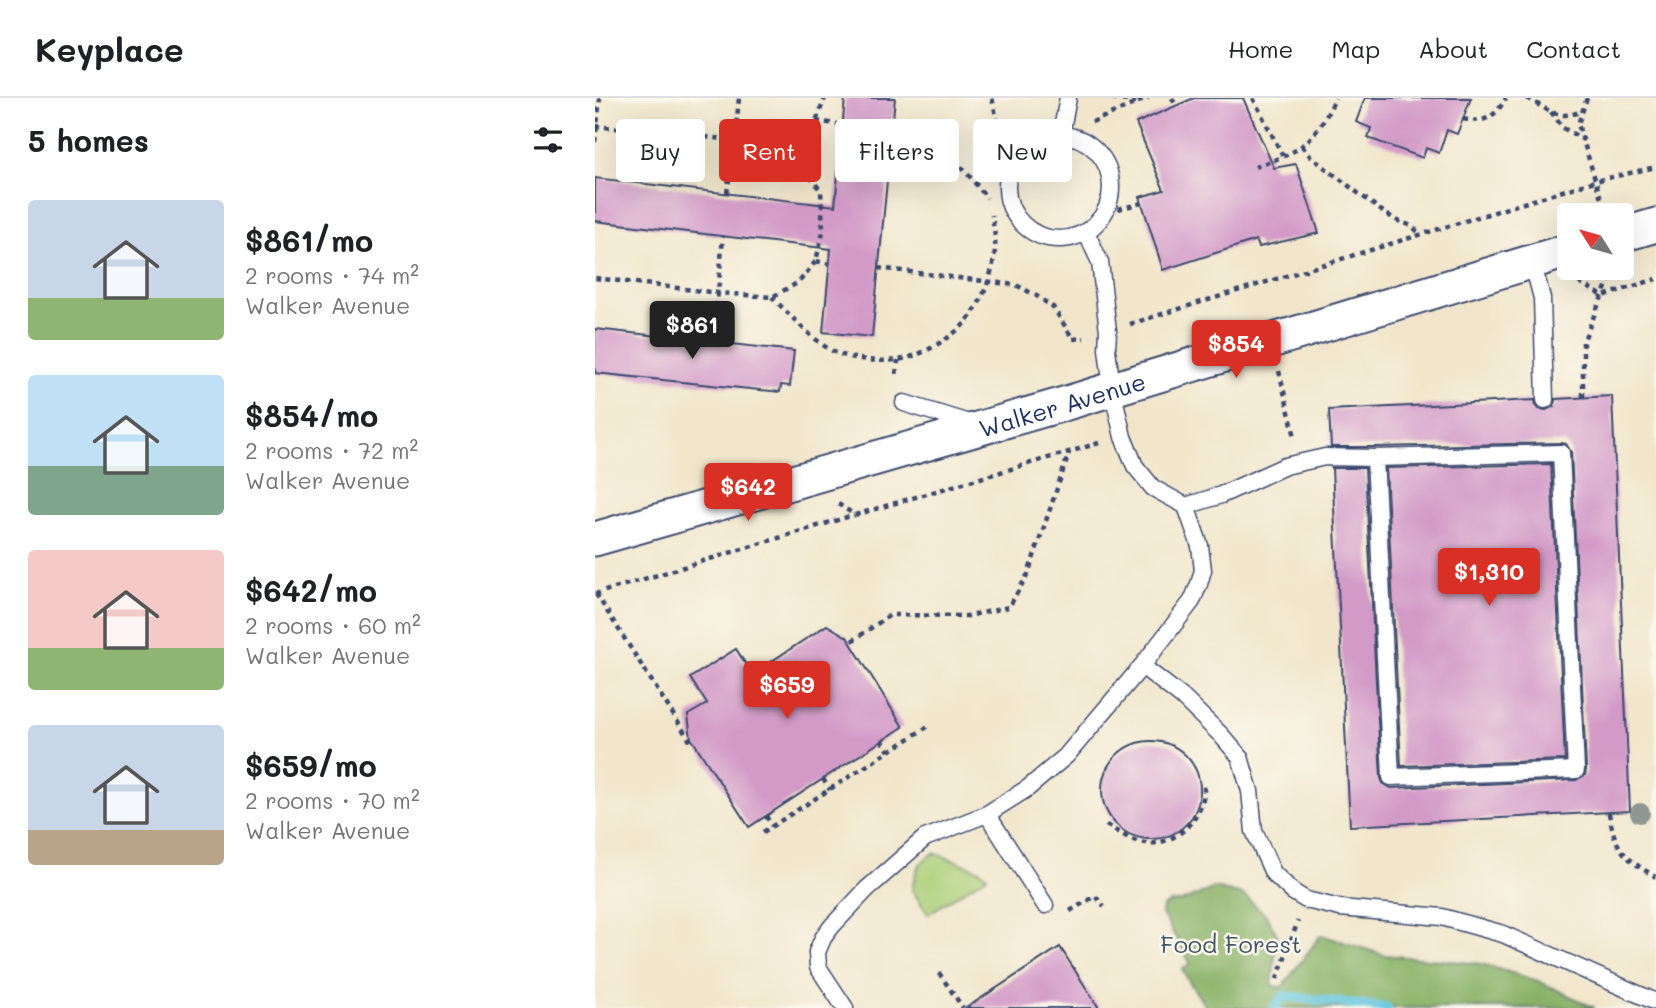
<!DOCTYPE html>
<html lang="en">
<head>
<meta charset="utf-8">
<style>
	body { margin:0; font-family:Mali,sans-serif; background:#f2f2f2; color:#202124; height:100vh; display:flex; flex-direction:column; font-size:26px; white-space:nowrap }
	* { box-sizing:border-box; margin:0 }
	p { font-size:23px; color:#757577 }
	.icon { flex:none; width:38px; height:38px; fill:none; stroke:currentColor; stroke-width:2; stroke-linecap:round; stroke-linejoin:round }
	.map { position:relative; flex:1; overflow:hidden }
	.details { display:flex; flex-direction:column; background:#fff; width:595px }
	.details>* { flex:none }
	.guide { position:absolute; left:21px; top:21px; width:665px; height:63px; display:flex; gap:14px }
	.needle { width:46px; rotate:307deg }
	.controls { position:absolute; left:962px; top:105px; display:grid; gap:14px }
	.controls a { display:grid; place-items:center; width:77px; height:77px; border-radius:7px; background:#fff; box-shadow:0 7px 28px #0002; font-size:35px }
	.price { position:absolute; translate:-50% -60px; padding:0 16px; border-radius:7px; background:#d93025; color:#fff; font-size:23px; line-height:46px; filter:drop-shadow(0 2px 4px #0008) }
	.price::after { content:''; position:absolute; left:50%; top:42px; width:21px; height:16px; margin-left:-10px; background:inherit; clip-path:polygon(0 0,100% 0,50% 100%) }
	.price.selected { background:#222; color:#fff }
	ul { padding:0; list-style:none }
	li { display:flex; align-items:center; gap:21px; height:175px; padding:0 28px }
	li span { display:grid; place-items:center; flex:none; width:196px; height:140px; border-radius:7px; color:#555 }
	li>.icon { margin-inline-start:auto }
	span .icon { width:84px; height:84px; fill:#fffc; stroke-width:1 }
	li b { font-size:30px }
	h2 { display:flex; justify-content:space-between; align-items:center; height:84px; padding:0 28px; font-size:30px }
	.pill { padding:0 24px; border-radius:7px; background:#fff; box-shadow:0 7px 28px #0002; font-size:24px; line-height:63px }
	.pill.selected { background:#d93025; color:#fff }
	header { display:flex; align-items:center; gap:42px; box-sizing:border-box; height:98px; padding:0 35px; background:#fff; border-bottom:2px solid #e0e0e0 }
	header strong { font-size:33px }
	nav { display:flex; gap:38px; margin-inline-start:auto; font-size:24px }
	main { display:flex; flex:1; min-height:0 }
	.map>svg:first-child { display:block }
</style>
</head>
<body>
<header>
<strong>Keyplace</strong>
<nav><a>Home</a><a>Map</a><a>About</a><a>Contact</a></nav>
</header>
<main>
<section class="details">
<h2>5 homes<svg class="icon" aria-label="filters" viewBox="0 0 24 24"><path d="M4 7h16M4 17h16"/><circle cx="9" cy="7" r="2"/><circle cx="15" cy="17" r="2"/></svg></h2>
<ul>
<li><span style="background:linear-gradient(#c9d6e8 70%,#8fb573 0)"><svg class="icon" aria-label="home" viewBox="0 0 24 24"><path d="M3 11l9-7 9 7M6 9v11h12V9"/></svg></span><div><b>$861/mo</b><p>2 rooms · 74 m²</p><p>Walker Avenue</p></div></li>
<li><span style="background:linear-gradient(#bfe0f5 65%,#7fa58c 0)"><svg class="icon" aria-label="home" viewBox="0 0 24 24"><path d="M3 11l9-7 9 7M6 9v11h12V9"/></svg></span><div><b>$854/mo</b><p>2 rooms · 72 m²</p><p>Walker Avenue</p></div></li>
<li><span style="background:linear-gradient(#f6c9c9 70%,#8fb573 0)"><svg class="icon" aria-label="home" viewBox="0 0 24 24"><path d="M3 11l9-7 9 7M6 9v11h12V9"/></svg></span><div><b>$642/mo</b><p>2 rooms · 60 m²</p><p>Walker Avenue</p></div></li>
<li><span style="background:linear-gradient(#c9d6e8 75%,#b9a48a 0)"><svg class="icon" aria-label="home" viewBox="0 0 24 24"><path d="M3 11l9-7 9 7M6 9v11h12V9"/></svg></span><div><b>$659/mo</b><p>2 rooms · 70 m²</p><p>Walker Avenue</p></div></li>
</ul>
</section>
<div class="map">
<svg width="1061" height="910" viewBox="0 0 1061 910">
	<rect width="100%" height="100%" fill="#fbf7ec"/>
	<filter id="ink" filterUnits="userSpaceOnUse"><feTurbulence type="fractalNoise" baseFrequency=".0143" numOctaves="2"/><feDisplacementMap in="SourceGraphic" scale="14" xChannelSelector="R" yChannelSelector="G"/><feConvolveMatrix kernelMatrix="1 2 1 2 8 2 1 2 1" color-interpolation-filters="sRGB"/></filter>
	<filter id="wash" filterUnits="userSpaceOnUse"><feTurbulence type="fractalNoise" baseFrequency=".00686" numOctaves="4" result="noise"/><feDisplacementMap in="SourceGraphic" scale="28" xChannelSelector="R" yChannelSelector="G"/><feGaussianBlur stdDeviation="1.57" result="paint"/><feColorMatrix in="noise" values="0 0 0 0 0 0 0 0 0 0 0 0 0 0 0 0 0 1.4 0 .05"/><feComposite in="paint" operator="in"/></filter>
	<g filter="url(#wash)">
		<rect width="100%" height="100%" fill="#f1e6cb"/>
		<path fill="#accf78" stroke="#647f6b" stroke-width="2" d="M339 755 385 772 392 778 333 816 317 792C321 772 321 766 339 755Z"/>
		<path fill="#89b268" stroke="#527063" stroke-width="2" d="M619 790 648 797 671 817 682 837 677 888 687 889 726 837 789 857 887 866 943 883 1000 910H611L587 872 596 866 567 816 568 809 576 804H586Z"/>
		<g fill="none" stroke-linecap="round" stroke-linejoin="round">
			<path stroke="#62c6df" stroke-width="10" d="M679 910 689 898 792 910"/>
		</g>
		<g id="blocks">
			<g fill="#d29ac7">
				<path d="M250 0H300L277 239 228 234 236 151 0 123V80L240 108Z"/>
				<path d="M599 0H648L679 70 701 66 724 135 664 149 661 142 568 172 545 99 569 92 541 25Z"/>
				<path d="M770 0H876L862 36 852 32 844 55 831 50 828 60 773 40 776 30 761 24Z"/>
				<path d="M0 231 199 253 195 288 186 287 185 294 0 275Z"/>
				<path d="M1017 298 1035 713 755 728 737 370H770L786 680 788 685 796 690 981 682 990 677 991 672 976 354 971 346 966 345 780 349H736L734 312 940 302 941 307 944 311 951 312 959 308 960 301Z"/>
				<path d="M956 366 970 662 806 668 791 370Z"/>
				<path d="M232 527 252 539 308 629 154 729 96 640 93 617 112 606 95 580 141 551 157 576Z"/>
				<circle cx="556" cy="692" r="49"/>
				<path d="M465 849 504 910H371Z"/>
			</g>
		</g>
	</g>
	<g filter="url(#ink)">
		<use href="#blocks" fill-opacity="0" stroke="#3b4a6e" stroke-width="2"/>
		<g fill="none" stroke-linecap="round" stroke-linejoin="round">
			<g stroke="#3b4a6e" stroke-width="19">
				<g id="service">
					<path d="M466 36 473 0"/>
					<circle cx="464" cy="89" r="52"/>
					<path d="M937 163 947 200 950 302"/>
					<path d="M309 305 377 326"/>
					<path d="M591 408 626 397 690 368 730 359 780 360 966 355 981 672 796 679 780 360"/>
					<path d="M547 568 587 599 626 637 645 659 655 693 659 733 678 775 698 794 711 802 745 810 847 819 908 836 1061 904"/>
					<path d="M392 716 450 807"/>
					<path d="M250 910 223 869 222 854 228 840 237 828 272 791 330 740 392 716 433 690 471 658 547 568 597 503 604 486 608 472 605 448 591 408 558 390 540 368 528 339 517 290 512 251 513 233 505 164 491 134"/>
				</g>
			</g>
			<g stroke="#3b4a6e" stroke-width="37">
				<g id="minor">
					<path d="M1027 137 1061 127"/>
					<path id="s1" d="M0 441 462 308 975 152"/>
				</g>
			</g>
			<g stroke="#3b4a6e" stroke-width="4.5" stroke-dasharray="5 5" stroke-linecap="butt">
				<path d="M517 0 541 5"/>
				<path d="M577 0 581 8"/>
				<path d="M658 0 688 58"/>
				<path d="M932 0C953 12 965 24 988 12"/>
				<path d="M992 0 983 26 1009 110"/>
				<path d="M956 14 968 30 989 42"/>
				<path d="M868 21C890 26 900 19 911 0"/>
				<path d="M221 23 248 27"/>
				<path d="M497 24 553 0"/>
				<path d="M0 28 140 42 193 50 226 93 228 134 221 163 204 184 177 199 123 195 0 180"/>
				<path d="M297 33C304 35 312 35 319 37 351 46 372 75 392 100"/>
				<path d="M0 44 5 0"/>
				<path d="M707 48 716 59 784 111 801 122 817 128 825 136"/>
				<path d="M193 50 221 23 230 0"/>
				<path d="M395 63 405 35 397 0"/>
				<path d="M660 69C675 63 692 59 705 49 721 38 733 17 740 0"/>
				<path d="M132 95 140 42 144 0"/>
				<path d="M523 111 547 105"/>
				<path d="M221 163 235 166"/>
				<path d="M283 170 421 187 440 197 458 209 478 241 489 240"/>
				<path d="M984 184 1008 198 1061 181"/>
				<path d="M177 199C191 213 224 249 242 255 260 262 282 264 301 262 322 261 357 240 371 224 387 206 399 174 400 150 401 139 398 128 397 117"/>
				<path d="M535 226 1000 83 1061 69"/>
				<path d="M116 239 123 195 128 138"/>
				<path d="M684 273 700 339"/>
				<path d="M301 276 303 262"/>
				<path d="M988 299V244L1019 170"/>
				<path d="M243 406 260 417 504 345"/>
				<path d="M0 496 259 417"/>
				<path d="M1 496 97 646"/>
				<path d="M257 543 295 517 373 518 414 509 433 476 474 355"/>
				<path d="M286 642 294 653"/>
				<path d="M228 681 235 692"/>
				<path d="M1014 715C1020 752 1029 760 1061 779"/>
				<path d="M171 718 177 728"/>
				<path d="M511 727C525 735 543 748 561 745 588 741 611 715 609 688L606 689"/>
				<path d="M168 734 332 629"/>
				<path d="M475 813 500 798 509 808"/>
				<path d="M344 875 368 910"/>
				<path d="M682 881 703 823"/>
			</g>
			<use href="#service" stroke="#fff" stroke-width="16"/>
			<use href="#minor" stroke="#fff" stroke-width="33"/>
		</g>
		<circle fill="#8f9792" cx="1045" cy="715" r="10"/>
	</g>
	<g text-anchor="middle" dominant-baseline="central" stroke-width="5" stroke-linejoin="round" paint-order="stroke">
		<g font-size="24" fill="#1b2f5e" stroke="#fbf7ec">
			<text stroke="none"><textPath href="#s1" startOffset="486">Walker Avenue</textPath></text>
		</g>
		<g font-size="24" fill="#3f5764" stroke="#fbf7ec">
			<text x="636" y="845">Food Forest</text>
		</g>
	</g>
</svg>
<div class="controls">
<a><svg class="needle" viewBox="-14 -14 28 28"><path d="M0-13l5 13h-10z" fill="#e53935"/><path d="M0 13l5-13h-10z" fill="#757577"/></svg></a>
</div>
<b class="price selected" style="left:97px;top:263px">$861</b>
<b class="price" style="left:641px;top:282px">$854</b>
<b class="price" style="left:153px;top:425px">$642</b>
<b class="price" style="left:894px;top:510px">$1,310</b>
<b class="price" style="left:192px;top:623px">$659</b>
<div class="guide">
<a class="pill">Buy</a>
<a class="pill selected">Rent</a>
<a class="pill">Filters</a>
<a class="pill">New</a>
</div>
</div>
</main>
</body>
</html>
